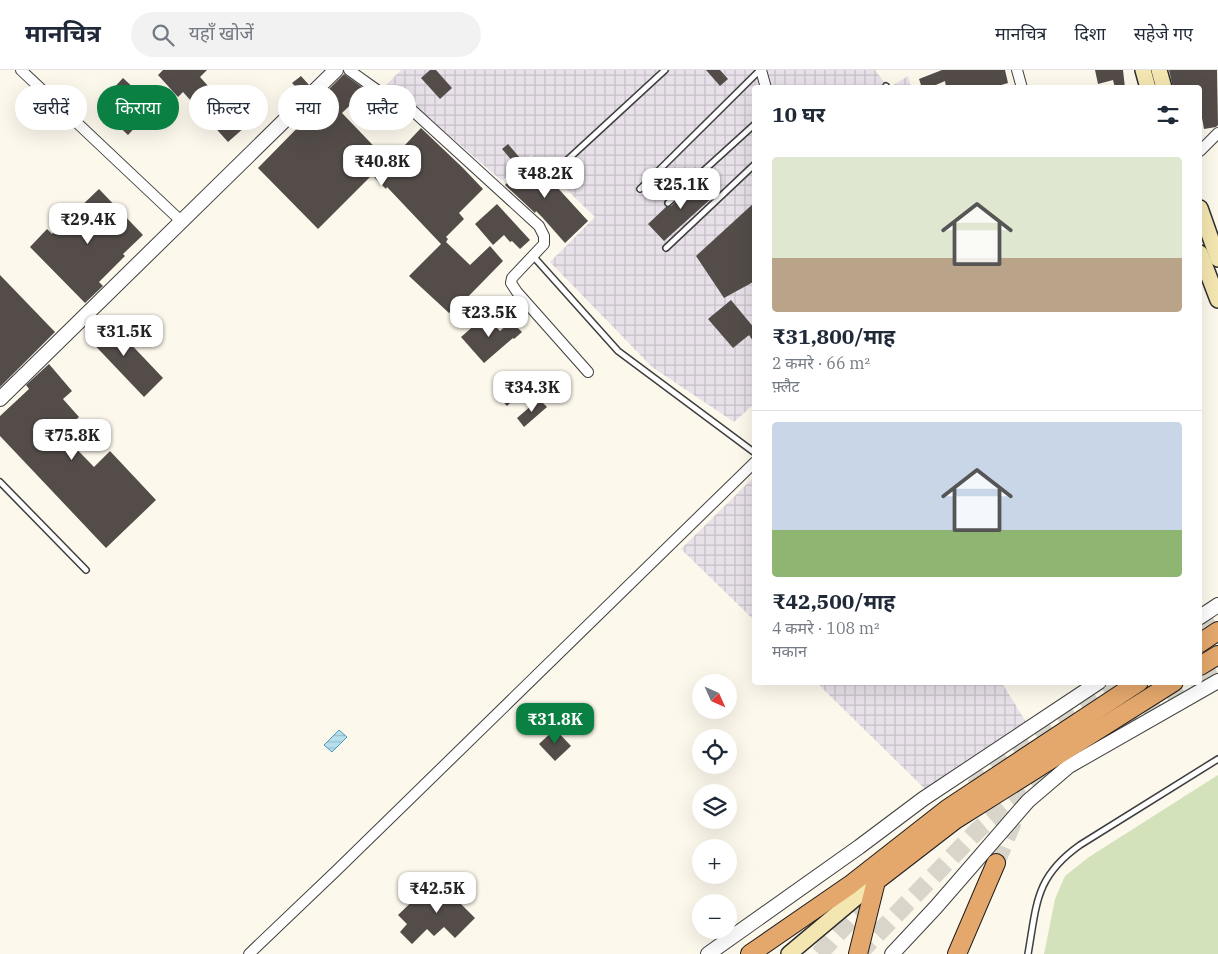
<!DOCTYPE html>
<html lang="hi">
<head>
<meta charset="utf-8">
<style>
	body { margin:0; font-family:"IBM Plex Serif","Noto Sans Devanagari",serif; background:#f2f2f3; color:#1f2937; height:100vh; display:flex; flex-direction:column; font-size:19px; white-space:nowrap }
	* { box-sizing:border-box; margin:0 }
	p { font-size:16px; color:#747a83 }
	.icon { flex:none; width:28px; height:28px; fill:none; stroke:currentColor; stroke-width:2; stroke-linecap:round; stroke-linejoin:round }
	.map { position:relative; flex:1; overflow:hidden }
	.sheet { position:absolute; left:752px; top:15px; width:450px; height:600px; display:flex; flex-direction:column; background:#fff; border-radius:5px; box-shadow:0 5px 20px #0002 }
	.sheet>* { flex:none }
	.guide { position:absolute; left:15px; top:15px; width:475px; height:45px; display:flex; gap:10px }
	.needle { width:32px; rotate:135deg }
	.tools { position:absolute; left:692px; top:604px; display:grid; gap:10px }
	.tools a { display:grid; place-items:center; width:45px; height:45px; border-radius:50%; background:#fff; box-shadow:0 5px 20px #0002; font-size:25px }
	.price { position:absolute; translate:-50% -42px; padding:0 11px; border-radius:10px; background:#fff; color:#222; font-size:16px; line-height:32px; filter:drop-shadow(0 1px 2px #0008) }
	.price::after { content:''; position:absolute; left:50%; top:30px; width:15px; height:11px; margin-left:-8px; background:inherit; clip-path:polygon(0 0,100% 0,50% 100%) }
	.price.active { background:#0b8043; color:#fff }
	ul { padding:0; list-style:none }
	li { display:grid; align-content:center; gap:10px; height:265px; padding:0 20px }
	li+li { border-top:1px solid #e0e1e3 }
	li span { display:grid; place-items:center; height:155px; border-radius:5px; color:#555 }
	li>.icon { margin-inline-start:auto }
	span .icon { width:90px; height:90px; fill:#fffc; stroke-width:1 }
	li b { font-size:21px }
	h2 { display:flex; justify-content:space-between; align-items:center; height:60px; padding:0 20px; font-size:21px }
	.pill { padding:0 18px; border-radius:22px; background:#fff; box-shadow:0 5px 20px #0002; font-size:18px; line-height:45px }
	.pill.active { background:#0b8043; color:#fff }
	header { display:flex; align-items:center; gap:30px; box-sizing:border-box; height:70px; padding:0 25px; background:#fff; border-bottom:1px solid #e0e1e3 }
	header strong { font-size:24px }
	nav { display:flex; gap:28px; margin-inline-start:auto; font-size:18px }
	.search { width:350px; height:45px; background:#f2f2f3; display:flex; align-items:center; gap:12px; box-sizing:border-box; padding:0 18px; border-radius:28px; color:#747a83; font-size:19px }
	.map>svg:first-child { display:block }
</style>
</head>
<body>
<header>
<strong>मानचित्र</strong>
<div class="search"><svg class="icon" aria-label="search" viewBox="0 0 24 24"><circle cx="10" cy="10" r="6"/><path d="M15 15l6 6"/></svg>यहाँ खोजें</div>
<nav><a>मानचित्र</a><a>दिशा</a><a>सहेजे गए</a></nav>
</header>
<div class="map">
<svg width="1218" height="884" viewBox="0 0 1218 884">
	<defs>
		<pattern id="industrial-grid" width="8" height="8" patternUnits="userSpaceOnUse" patternTransform="scale(1.25)"><rect width="8" height="8" fill="#e8e1e9"/><path d="M0 4h8M4 0v8" fill="none" stroke="#c6c0c7"/></pattern>
		<pattern id="water-rules" width="6" height="5" patternUnits="userSpaceOnUse" patternTransform="scale(1.25)"><rect width="6" height="5" fill="#b7dfee"/><path d="M0 2.5h6" fill="none" stroke="#9cbecb"/></pattern>
	</defs>
	<rect width="100%" height="100%" fill="#fdf8ec"/>
	<g fill="url(#industrial-grid)">
		<path d="M401 0H875L888 17 755 18V333L734 352 652 297 550 192 595 147 531 85 502 111 429 48 386 15Z"/>
		<path d="M908 6 911 17H890Z"/>
		<path d="M755 406V551L681 479Z"/>
		<path d="M817 613H1002L1026 652 925 719Z"/>
	</g>
	<path fill="#d3e2bb" d="M1218 705V884H1044L1055 829 1065 806 1089 787Z"/>
	<path fill="url(#water-rules)" stroke="#4899bb" d="M339 660 347 667 332 682 324 675Z"/>
	<g fill="#534c49">
		<path d="M163 0H207L200 7 245 57 228 72 183 22 178 27 158 5Z"/>
		<path d="M430 0H436L452 18 440 29 421 8Z"/>
		<path d="M706 0H720L728 9 720 16Z"/>
		<path d="M942 0H1005L1008 13 991 18H946L945 11 929 18H922L919 9Z"/>
		<path d="M1095 0H1123L1125 18H1115L1113 10 1098 14Z"/>
		<path d="M1169 0H1217L1218 55 1216 57 1204 59 1202 48H1200V18H1173Z"/>
		<path d="M344 4 366 20 342 43 389 92 421 58 463 98 483 119 459 143 464 149 446 167 448 169 446 172 470 195 490 176 503 191 459 236 458 234 449 243 409 206 441 174 387 117 386 119 372 105 318 159 258 98 313 42 311 40 328 25 326 22Z"/>
		<path d="M301 6 309 15 301 22 292 13Z"/>
		<path d="M123 8 154 37 128 65 97 36Z"/>
		<path d="M508 74 526 95 528 93 553 117 555 115 588 151 565 173 542 147 536 141 535 143 505 115 520 100 502 79Z"/>
		<path d="M701 109 715 125 664 171 648 154 666 137 671 136Z"/>
		<path d="M99 119 143 165 123 184 125 186 99 212 103 216 85 233 30 177 47 159 52 164Z"/>
		<path d="M755 132V211L724 228 696 186Z"/>
		<path d="M497 134 530 170 520 179 512 171 510 172 504 165 493 175 475 154Z"/>
		<path d="M0 205 55 262 0 317Z"/>
		<path d="M731 230 755 259V274L749 265 733 278 708 249Z"/>
		<path d="M486 245 500 261 511 251 522 262 514 269 513 268 484 293 461 267Z"/>
		<path d="M105 247 163 308 144 327 85 265Z"/>
		<path d="M49 294 72 321 63 329 79 347 61 363 94 397 110 381 156 430 106 478 0 366V346L29 319 26 315Z"/>
		<path d="M520 304 530 314 507 336 498 326Z"/>
		<path d="M539 329 547 337 524 357 517 348Z"/>
		<path d="M555 659 571 676 555 691 539 674Z"/>
		<path d="M451 814 456 819 460 816 470 825 461 834 475 848 455 868 444 857 434 866 427 859 412 874 400 862 407 854 398 845 425 819 433 827 443 817 445 820Z"/>
	</g>
	<g fill="none" stroke-linecap="round" stroke-linejoin="round">
		<g stroke="#d9d5ca" stroke-width="18" stroke-dasharray="18 9" stroke-linecap="butt">
			<path d="M1200 561 1218 550"/>
			<path d="M1200 608 1218 597"/>
			<path d="M1099 672 1193 612"/>
			<path d="M974 717 1004 686 1119 612"/>
			<path d="M996 793 1015 747"/>
			<path d="M819 884 876 822"/>
			<path d="M858 884 978 760 1028 717 1070 690"/>
		</g>
		<g stroke="#3f3f3f" stroke-width="8">
			<g id="service">
				<path d="M885 18 886 16"/>
				<path d="M564 93 665 0"/>
				<path d="M640 119 760 0"/>
				<path d="M668 133 755 54"/>
				<path d="M666 178 755 94"/>
				<path d="M533 186 618 281 755 383"/>
				<path d="M0 412 86 500"/>
				<path d="M1028 884C1037 833 1035 807 1080 775L1218 689"/>
			</g>
		</g>
		<g stroke="#3f3f3f" stroke-width="12">
			<g id="minor">
				<path d="M21 0 181 151"/>
				<path d="M349 0 377 20 396 29 413 41 539 156 544 166V174L512 208 511 213 517 222 588 302"/>
				<path d="M761 0 766 18"/>
				<path d="M1017 0 1022 18"/>
				<path d="M1200 81 1218 63"/>
				<path d="M249 884 336 801 755 392"/>
			</g>
		</g>
		<g stroke="#3f3f3f" stroke-width="16">
			<g id="tertiary">
				<path d="M0 329 336 0"/>
				<path d="M1200 547 1218 535"/>
				<path d="M708 884 859 777 923 729 1099 612"/>
				<path d="M892 884 936 837 1028 731 1069 696 1218 611"/>
			</g>
		</g>
		<g stroke="#2e2e2e" stroke-width="18">
			<g id="secondary">
				<path d="M1143 0 1148 18"/>
				<path d="M1159 0 1164 18"/>
				<path d="M1200 138 1218 189"/>
				<path d="M1200 183 1218 230"/>
				<path d="M789 884 876 811"/>
			</g>
		</g>
		<g stroke="#1d1d1d" stroke-width="20">
			<g id="trunk">
				<path d="M1200 573 1218 561"/>
				<path d="M1200 596 1218 585"/>
				<path d="M750 884 850 815 947 739 1139 612"/>
				<path d="M858 884 876 811 955 750 1174 612"/>
				<path d="M957 884 996 793"/>
			</g>
		</g>
		<use href="#service" stroke="#fff" stroke-width="5"/>
		<use href="#minor" stroke="#fff" stroke-width="10"/>
		<use href="#tertiary" stroke="#fff" stroke-width="14"/>
		<use href="#secondary" stroke="#f4e6b0" stroke-width="15"/>
		<use href="#trunk" stroke="#e4a86c" stroke-width="18"/>
	</g>
</svg>
<div class="tools">
<a><svg class="needle" viewBox="-14 -14 28 28"><path d="M0-13l5 13h-10z" fill="#e53935"/><path d="M0 13l5-13h-10z" fill="#747a83"/></svg></a>
<a><svg class="icon" aria-label="locate" viewBox="0 0 24 24"><circle cx="12" cy="12" r="6"/><path d="M12 2v4M12 18v4M2 12h4M18 12h4"/></svg></a>
<a><svg class="icon" aria-label="layers" viewBox="0 0 24 24"><path d="M12 4l9 5-9 5-9-5zM3 14l9 5 9-5"/></svg></a>
<a>+</a>
<a>−</a>
</div>
<b class="price" style="left:382px;top:117px">₹40.8K</b>
<b class="price" style="left:545px;top:129px">₹48.2K</b>
<b class="price" style="left:681px;top:140px">₹25.1K</b>
<b class="price" style="left:88px;top:175px">₹29.4K</b>
<b class="price" style="left:489px;top:268px">₹23.5K</b>
<b class="price" style="left:124px;top:287px">₹31.5K</b>
<b class="price" style="left:532px;top:343px">₹34.3K</b>
<b class="price" style="left:72px;top:391px">₹75.8K</b>
<b class="price active" style="left:555px;top:675px">₹31.8K</b>
<b class="price" style="left:437px;top:844px">₹42.5K</b>
<div class="guide">
<a class="pill">खरीदें</a>
<a class="pill active">किराया</a>
<a class="pill">फ़िल्टर</a>
<a class="pill">नया</a>
<a class="pill">फ़्लैट</a>
</div>
<section class="sheet">
<h2>10 घर<svg class="icon" aria-label="filters" viewBox="0 0 24 24"><path d="M4 7h16M4 17h16"/><circle cx="9" cy="7" r="2"/><circle cx="15" cy="17" r="2"/></svg></h2>
<ul>
<li><span style="background:linear-gradient(#dfe7d0 65%,#b9a48a 0)"><svg class="icon" aria-label="home" viewBox="0 0 24 24"><path d="M3 11l9-7 9 7M6 9v11h12V9"/></svg></span><div><b>₹31,800/माह</b><p>2 कमरे · 66 m²</p><p>फ़्लैट</p></div></li>
<li><span style="background:linear-gradient(#c9d6e8 70%,#8fb573 0)"><svg class="icon" aria-label="home" viewBox="0 0 24 24"><path d="M3 11l9-7 9 7M6 9v11h12V9"/></svg></span><div><b>₹42,500/माह</b><p>4 कमरे · 108 m²</p><p>मकान</p></div></li>
</ul>
</section>
</div>
</body>
</html>
